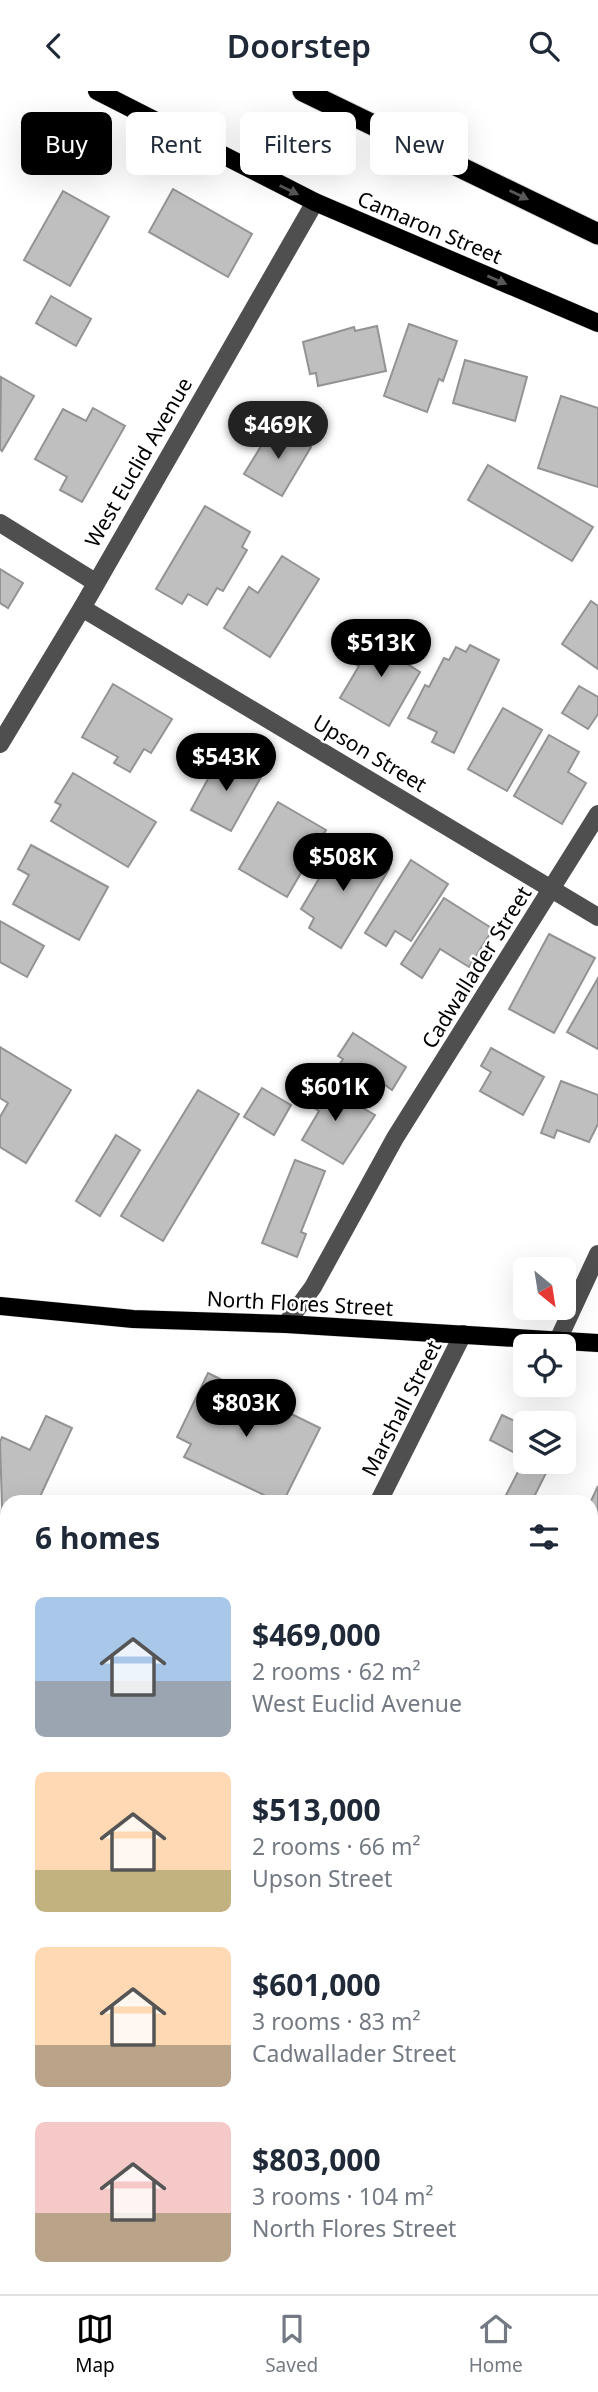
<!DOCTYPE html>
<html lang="en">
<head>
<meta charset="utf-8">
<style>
	body { margin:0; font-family:"Noto Sans",sans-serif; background:#f2f2f3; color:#1f2937; height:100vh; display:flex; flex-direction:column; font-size:26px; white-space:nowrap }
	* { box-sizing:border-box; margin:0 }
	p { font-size:23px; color:#747a83 }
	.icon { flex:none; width:38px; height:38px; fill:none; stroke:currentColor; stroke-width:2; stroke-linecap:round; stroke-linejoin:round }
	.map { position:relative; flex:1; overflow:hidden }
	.sheet { position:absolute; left:0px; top:1404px; width:598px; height:800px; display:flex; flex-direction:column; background:#fff; border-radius:21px 21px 0 0; box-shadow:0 7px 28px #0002 }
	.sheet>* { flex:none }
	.guide { position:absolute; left:21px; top:21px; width:556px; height:63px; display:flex; gap:14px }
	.needle { width:46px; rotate:150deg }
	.controls { position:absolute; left:513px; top:1166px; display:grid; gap:14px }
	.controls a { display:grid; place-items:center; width:63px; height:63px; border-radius:10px; background:#fff; box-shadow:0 7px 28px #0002; font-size:35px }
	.price { position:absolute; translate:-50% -60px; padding:0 16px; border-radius:24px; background:#000; color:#fff; font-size:23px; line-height:46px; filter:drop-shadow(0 2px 4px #0008) }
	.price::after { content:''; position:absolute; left:50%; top:42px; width:21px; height:16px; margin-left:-10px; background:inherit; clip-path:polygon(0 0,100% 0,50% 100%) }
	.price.active { background:#222; color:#fff }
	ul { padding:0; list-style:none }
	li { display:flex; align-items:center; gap:21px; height:175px; padding:0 35px }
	li span { display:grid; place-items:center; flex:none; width:196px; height:140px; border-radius:10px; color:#555 }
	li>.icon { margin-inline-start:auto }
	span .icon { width:84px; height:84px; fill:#fffc; stroke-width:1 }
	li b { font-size:30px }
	h2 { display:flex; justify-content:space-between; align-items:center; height:84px; padding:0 35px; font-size:30px }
	.chip { padding:0 24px; border-radius:10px; background:#fff; box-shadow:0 7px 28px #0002; font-size:24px; line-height:63px }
	.chip.active { background:#000; color:#fff }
	header { display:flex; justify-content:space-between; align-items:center; height:91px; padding:0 35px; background:#fff; font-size:32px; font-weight:600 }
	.menu { display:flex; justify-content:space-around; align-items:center; height:98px; border-top:2px solid #e0e1e3; background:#fff; font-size:19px; color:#747a83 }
	.menu a { display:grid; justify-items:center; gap:4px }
	.menu .active { color:#000 }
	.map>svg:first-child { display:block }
</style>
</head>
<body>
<header><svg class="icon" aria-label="back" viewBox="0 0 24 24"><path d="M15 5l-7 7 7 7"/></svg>Doorstep<svg class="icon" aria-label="search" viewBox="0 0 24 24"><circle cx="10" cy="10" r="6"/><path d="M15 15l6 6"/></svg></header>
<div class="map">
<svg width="598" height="2203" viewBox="0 0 598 2203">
	<rect width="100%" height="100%" fill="#fff"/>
	<g fill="#bfbfbf" stroke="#939393" stroke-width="2">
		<path d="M173 98 252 143 228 186 149 141Z"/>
		<path d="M63 100 109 126 70 195 24 169Z"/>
		<path d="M51 205 91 228 76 255 36 232Z"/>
		<path d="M409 233 457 250 443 290 439 288 427 321 384 305Z"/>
		<path d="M377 235 386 280 318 295 316 282 310 283 303 251 354 236 355 240Z"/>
		<path d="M465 269 527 286 515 330 453 312Z"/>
		<path d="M1 286 34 305 2 360 0 358Z"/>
		<path d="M561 305 598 317V396L538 377Z"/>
		<path d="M93 317 125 335 82 411 60 399 67 386 35 368 63 318 86 330Z"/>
		<path d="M274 334 311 356 282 405 244 383Z"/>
		<path d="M488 374 593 436 572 470 468 409Z"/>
		<path d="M205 415 250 441 242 456 247 459 223 500 217 497 207 514 188 503 182 513 156 498Z"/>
		<path d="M282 465 319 488 270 566 224 537 249 496 258 502Z"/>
		<path d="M0 478 23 492 8 517 0 512Z"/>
		<path d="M591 510 598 515V578L562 553Z"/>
		<path d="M377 540 408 557 401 569 420 581 389 635 340 607 359 575 353 572 366 550 370 552Z"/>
		<path d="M470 554 499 569 454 662 432 651 437 641 408 627 425 594 429 596 444 567 449 569 456 556 466 561Z"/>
		<path d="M113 593 172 628 151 662 144 658 130 681 114 672 118 666 82 646Z"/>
		<path d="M579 595 598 606V623L588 638 562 622Z"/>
		<path d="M503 617 542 639 507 700 468 678Z"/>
		<path d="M549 644 579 661 568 681 586 692 562 733 514 705Z"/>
		<path d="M221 664 261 686 231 740 191 719Z"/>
		<path d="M73 682 156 731 128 776 51 730 61 714 55 711Z"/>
		<path d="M278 711 326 739 287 806 239 778Z"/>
		<path d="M342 749 389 778 341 857 309 837 314 827 301 818Z"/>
		<path d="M31 754 108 796 79 849 13 813 29 784 18 778Z"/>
		<path d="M411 769 448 793 411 850 395 840 386 855 365 842Z"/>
		<path d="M444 807 493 838 469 876 440 858 422 887 401 873Z"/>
		<path d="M0 830 44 855 27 886 0 871Z"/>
		<path d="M549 843 595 867 554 942 509 918Z"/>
		<path d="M598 887V958L567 941Z"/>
		<path d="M353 942 406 976 392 999 385 994 370 1016 329 990 343 968 338 965Z"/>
		<path d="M0 956 71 999 26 1072 0 1056V1026L8 1012 0 1007Z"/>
		<path d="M491 957 544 986 523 1024 480 1000 491 981 481 975Z"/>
		<path d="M316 990 375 1024 343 1073 302 1049 319 1020 304 1011Z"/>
		<path d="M561 990 598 1004V1033L589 1051 557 1039 554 1047 541 1042Z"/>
		<path d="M262 997 291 1014 274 1044 244 1026Z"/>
		<path d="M198 999 239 1023 163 1150 121 1125Z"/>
		<path d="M116 1044 140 1059 100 1125 76 1110Z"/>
		<path d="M295 1069 325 1080 301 1141 306 1143 297 1166 262 1152Z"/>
		<path d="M208 1282 320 1337 284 1409 288 1410H261L264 1404 184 1366 191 1353 177 1346Z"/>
		<path d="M502 1324 525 1335V1370H552L532 1410H503L525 1367 490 1349Z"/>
		<path d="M46 1325 72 1337 38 1410H7V1442L0 1439 2 1416 0 1351 2 1346 30 1359Z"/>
		<path d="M598 1395V1481L592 1494 591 1410Z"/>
		<path d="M598 1555V1587L592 1584V1569Z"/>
		<path d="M0 1734 7 1738V1872L0 1868Z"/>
		<path d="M87 2196H183L197 2203H83Z"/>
	</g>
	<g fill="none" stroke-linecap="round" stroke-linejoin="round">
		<g stroke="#dbdbdb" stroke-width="19">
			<g id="major">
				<path d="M97 0 315 111 598 232"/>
				<path d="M0 1215 133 1228 286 1233 598 1252"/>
			</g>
		</g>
		<g stroke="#dbdbdb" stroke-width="23">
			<path id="highway" d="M303 0 598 143"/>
		</g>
		<g stroke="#4f4f4f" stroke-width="18">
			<path d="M0 432 95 491"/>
			<path d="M82 517 598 826"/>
			<path d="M0 653 82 517 315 111"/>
			<path d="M286 1233 313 1196 395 1047 598 723"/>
			<path d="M558 1249 598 1163"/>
			<path d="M379 1410 463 1243"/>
			<path d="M592 1619 598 1621"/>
			<path d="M0 1701 7 1704"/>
			<path d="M0 2177 7 2163"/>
		</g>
		<use href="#major" stroke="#000" stroke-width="18"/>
		<use href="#highway" stroke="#000" stroke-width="21"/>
	</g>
	<defs><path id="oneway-solid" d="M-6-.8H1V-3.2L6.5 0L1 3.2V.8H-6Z" transform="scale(1.75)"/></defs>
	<g fill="#595959">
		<use href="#oneway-solid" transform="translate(289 99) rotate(26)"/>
		<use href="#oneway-solid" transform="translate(519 104) rotate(26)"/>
		<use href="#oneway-solid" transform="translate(497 189) rotate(23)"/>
	</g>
	<g text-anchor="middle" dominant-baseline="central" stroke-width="5" stroke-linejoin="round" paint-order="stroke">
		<g font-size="21" fill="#000" stroke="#fff">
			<text transform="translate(430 136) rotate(23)">Camaron Street</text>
			<text transform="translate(138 371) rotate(-60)">West Euclid Avenue</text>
			<text transform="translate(370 662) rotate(31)">Upson Street</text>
			<text transform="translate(476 876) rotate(-58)">Cadwallader Street</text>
			<text transform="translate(300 1212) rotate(3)">North Flores Street</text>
			<text transform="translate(401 1317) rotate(-63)">Marshall Street</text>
		</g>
	</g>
</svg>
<div class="controls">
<a><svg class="needle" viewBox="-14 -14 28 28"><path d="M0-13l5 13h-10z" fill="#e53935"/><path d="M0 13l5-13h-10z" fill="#747a83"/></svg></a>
<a><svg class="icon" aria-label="locate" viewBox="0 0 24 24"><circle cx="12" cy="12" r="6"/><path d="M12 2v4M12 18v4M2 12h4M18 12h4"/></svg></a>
<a><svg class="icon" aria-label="layers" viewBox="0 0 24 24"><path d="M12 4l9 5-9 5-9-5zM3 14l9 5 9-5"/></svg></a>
</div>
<b class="price active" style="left:278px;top:370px">$469K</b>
<b class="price" style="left:381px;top:588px">$513K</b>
<b class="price" style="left:226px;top:702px">$543K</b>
<b class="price" style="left:343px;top:802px">$508K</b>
<b class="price" style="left:335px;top:1032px">$601K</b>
<b class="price" style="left:246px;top:1348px">$803K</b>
<div class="guide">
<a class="chip active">Buy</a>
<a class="chip">Rent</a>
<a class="chip">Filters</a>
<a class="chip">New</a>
</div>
<section class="sheet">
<h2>6 homes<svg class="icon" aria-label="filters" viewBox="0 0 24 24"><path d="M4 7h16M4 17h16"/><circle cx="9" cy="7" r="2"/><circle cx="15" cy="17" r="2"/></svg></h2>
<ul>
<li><span style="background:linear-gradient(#a9c7e8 60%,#9aa5b1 0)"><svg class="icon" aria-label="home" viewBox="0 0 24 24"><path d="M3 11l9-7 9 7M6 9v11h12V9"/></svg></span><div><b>$469,000</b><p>2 rooms · 62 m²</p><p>West Euclid Avenue</p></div></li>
<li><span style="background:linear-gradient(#ffd9b3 70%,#c2b280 0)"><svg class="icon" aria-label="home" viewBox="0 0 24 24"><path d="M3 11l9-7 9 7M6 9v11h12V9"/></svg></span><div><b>$513,000</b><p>2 rooms · 66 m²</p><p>Upson Street</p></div></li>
<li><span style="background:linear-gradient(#ffd9b3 70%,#b9a48a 0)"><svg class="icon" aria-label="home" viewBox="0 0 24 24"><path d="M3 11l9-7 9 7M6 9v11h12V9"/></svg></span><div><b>$601,000</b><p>3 rooms · 83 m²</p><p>Cadwallader Street</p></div></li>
<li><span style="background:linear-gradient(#f6c9c9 65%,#b9a48a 0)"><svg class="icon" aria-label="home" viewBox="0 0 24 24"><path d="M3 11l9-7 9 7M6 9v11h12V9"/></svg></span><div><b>$803,000</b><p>3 rooms · 104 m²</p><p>North Flores Street</p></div></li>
</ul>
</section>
</div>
<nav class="menu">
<a class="active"><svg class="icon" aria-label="map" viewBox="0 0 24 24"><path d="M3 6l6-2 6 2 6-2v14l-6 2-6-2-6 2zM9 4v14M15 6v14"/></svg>Map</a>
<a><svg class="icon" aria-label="saved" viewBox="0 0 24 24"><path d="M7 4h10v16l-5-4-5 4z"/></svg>Saved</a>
<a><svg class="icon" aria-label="home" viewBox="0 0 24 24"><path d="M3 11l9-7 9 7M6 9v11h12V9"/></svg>Home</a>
</nav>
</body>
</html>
